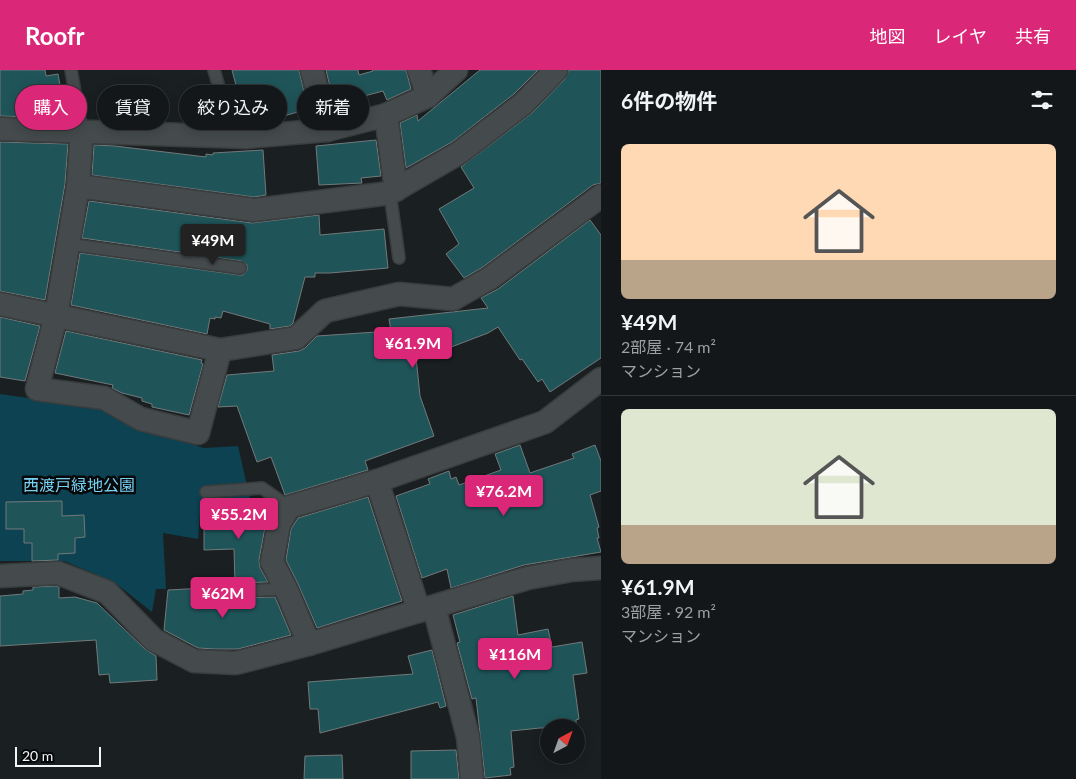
<!DOCTYPE html>
<html lang="ja">
<head>
<meta charset="utf-8">
<style>
	body { margin:0; font-family:Lato,"Noto Sans JP",sans-serif; background:#212426; color:#f1f3f6; height:100vh; display:flex; flex-direction:column; font-size:19px; white-space:nowrap }
	* { box-sizing:border-box; margin:0 }
	p { font-size:16px; color:#9d9fa2 }
	.icon { flex:none; width:28px; height:28px; fill:none; stroke:currentColor; stroke-width:2; stroke-linecap:round; stroke-linejoin:round }
	.map { position:relative; flex:1; overflow:hidden }
	.sheet { display:flex; flex-direction:column; background:#141719; width:475px }
	.sheet>* { flex:none }
	.guide { position:absolute; left:15px; top:15px; width:475px; height:45px; display:flex; gap:10px }
	.needle { width:32px; rotate:41deg }
	.controls { position:absolute; left:540px; top:649px; display:grid; gap:10px }
	.controls a { display:grid; place-items:center; width:45px; height:45px; border-radius:50%; background:#141719; box-shadow:0 2px 12px #0003,0 0 0 1px #333638; font-size:25px }
	.scale { position:absolute; left:15px; bottom:12px; width:86px; box-sizing:border-box; padding-left:5px; border:2px solid #f2f6f7; border-top:0; font-size:14px; line-height:18px; white-space:nowrap; color:#f2f6f7; -webkit-text-stroke:4px #070809; paint-order:stroke }
	.price { position:absolute; translate:-50% -42px; padding:0 11px; border-radius:5px; background:#db2777; color:#fff; font-size:16px; line-height:32px; filter:drop-shadow(0 1px 2px #0008) }
	.price::after { content:''; position:absolute; left:50%; top:30px; width:15px; height:11px; margin-left:-8px; background:inherit; clip-path:polygon(0 0,100% 0,50% 100%) }
	.price.selected { background:#222; color:#fff }
	ul { padding:0; list-style:none }
	li { display:grid; align-content:center; gap:10px; height:265px; padding:0 20px }
	li+li { border-top:1px solid #333638 }
	li span { display:grid; place-items:center; height:155px; border-radius:8px; color:#555 }
	li>.icon { margin-inline-start:auto }
	span .icon { width:90px; height:90px; fill:#fffc; stroke-width:1 }
	li b { font-size:21px }
	h2 { display:flex; justify-content:space-between; align-items:center; height:60px; padding:0 20px; font-size:21px }
	.chip { padding:0 18px; border-radius:22px; background:#141719; box-shadow:0 2px 12px #0003,0 0 0 1px #333638; font-size:18px; line-height:45px }
	.chip.selected { background:#db2777; color:#fff }
	header { display:flex; align-items:center; gap:30px; box-sizing:border-box; height:70px; padding:0 25px; background:#db2777; color:#fff }
	header strong { font-size:24px }
	nav { display:flex; gap:28px; margin-inline-start:auto; font-size:18px }
	main { display:flex; flex:1; min-height:0 }
	.map>svg:first-child { display:block }
</style>
</head>
<body>
<header>
<strong>Roofr</strong>
<nav><a>地図</a><a>レイヤ</a><a>共有</a></nav>
</header>
<main>
<div class="map">
<svg width="601" height="709" viewBox="0 0 601 709">
	<rect width="100%" height="100%" fill="#1a1f21"/>
	<path fill="#0d4252" d="M0 324 105 339 134 357 204 378 238 376 250 429 201 434 198 469 163 463 166 519H156L152 542 114 512 64 491H0Z"/>
	<g fill="#1f5559" stroke="#73797a">
		<path d="M0 0H45L46 6 58 4 66 48 0 46Z"/>
		<path d="M232 0H299L308 39 260 53 246 54Z"/>
		<path d="M326 0H358L359 5 373 1 372 0H406L411 19 387 30 383 21 334 34Z"/>
		<path d="M480 0H538L514 24 452 72 406 98 400 53 417 45 418 51Z"/>
		<path d="M569 0H601V113L593 115 483 197 464 208 446 184 459 174 439 139 474 118 461 97 532 43 565 9Z"/>
		<path d="M376 70 381 106 361 108 362 113 319 115 316 76Z"/>
		<path d="M0 72 68 74 65 114 45 230 0 221Z"/>
		<path d="M94 75 115 76 206 87V84L213 85V83L263 80 266 125 254 127 92 105Z"/>
		<path d="M89 131 252 153 319 145 320 165 384 159 388 198 330 203H315V207H305L293 253 290 256 270 259V254L223 241 221 248 215 247V249L210 248 207 264 71 235 80 183 239 205H243L247 200V195L241 191 82 168Z"/>
		<path d="M590 150 601 165V288L550 322 542 309 538 312 522 289 520 290 498 257 488 263 446 279 429 281 430 285 416 287 420 326 434 366 365 391 368 400 285 425 271 387 257 392 237 336 218 337 227 305 274 301 272 285 299 281 305 278 317 266 391 261 389 249 488 238 481 228 498 219Z"/>
		<path d="M0 247 40 256 25 311 0 307Z"/>
		<path d="M66 261 202 290 201 293 203 294 189 345 152 337V334L142 331V328L122 323 112 318 113 315 55 303Z"/>
		<path d="M520 375 530 403 574 388 572 384 595 375 601 391V421L590 425 599 457 597 458 599 468H597L601 482 524 495 451 518 447 499 422 508 396 426 430 414 428 409 449 401 451 409 456 407 459 415 501 400 495 384Z"/>
		<path d="M368 427 402 531 317 558 298 514 286 490 291 459 298 448Z"/>
		<path d="M62 431V446L84 445 85 467 75 468V483L58 484V490L32 491V473H24V459H6V432Z"/>
		<path d="M235 439 272 440 266 452 259 490 260 498 268 512 235 513 234 479 204 480V449H209V442H235Z"/>
		<path d="M56 516 59 517V528L75 527 97 533 145 579 156 586 157 610 110 613 109 604 99 605 96 570 0 576V526L23 524V521L33 520V517Z"/>
		<path d="M224 517 223 525 230 528 275 527 291 565 238 579H215L198 578 164 560 168 520Z"/>
		<path d="M513 526 518 565 548 559 552 577 582 572 587 603 573 605 579 649 576 650V654L571 655V658H540L511 661 514 697 510 698 511 705 485 708 476 628 472 629 457 573 460 572 453 545Z"/>
		<path d="M432 580 446 636 440 638 438 632 320 663 318 639H310L308 612 413 604 408 586Z"/>
		<path d="M456 680 459 709H411V681Z"/>
		<path d="M342 685 343 709H304L305 686Z"/>
	</g>
	<g fill="none" stroke-linecap="round" stroke-linejoin="round">
		<g stroke="#393d3e" stroke-width="14">
			<g id="service">
				<path d="M71 0 82 61"/>
				<path d="M214 0 233 66"/>
				<path d="M390 123 399 188"/>
				<path d="M68 174 240 198"/>
				<path d="M206 422 262 418 289 437"/>
				<path d="M230 521 286 519"/>
			</g>
		</g>
		<g stroke="#393d3e" stroke-width="25">
			<g id="minor">
				<path d="M312 0 327 60"/>
				<path d="M419 0 428 26"/>
				<path d="M386 45 396 120"/>
				<path d="M0 59 246 67 327 60 386 45 428 26 456 0"/>
				<path d="M82 61 78 116 56 246 37 319 104 328 141 349 198 363 220 280"/>
				<path d="M78 116 254 140 390 123 459 83 523 34 556 0"/>
				<path d="M0 234 220 280 296 268 325 241 399 224 453 229 490 208 601 126"/>
				<path d="M377 411 419 541"/>
				<path d="M0 506 58 503 107 522 154 570 194 591 236 593 309 574 528 508 572 500 601 498"/>
				<path d="M434 537 468 667 472 709"/>
				<path d="M309 574 286 519 272 492 279 454 289 437 377 411 545 352 601 309"/>
			</g>
		</g>
		<use href="#service" stroke="#454a4c" stroke-width="11"/>
		<use href="#minor" stroke="#454a4c" stroke-width="22"/>
	</g>
	<g text-anchor="middle" dominant-baseline="central" stroke-width="5" stroke-linejoin="round" paint-order="stroke">
		<g font-size="16" fill="#77d3f4" stroke="#070809">
			<text x="79" y="414">西渡戸緑地公園</text>
		</g>
	</g>
</svg>
<div class="controls">
<a><svg class="needle" viewBox="-14 -14 28 28"><path d="M0-13l5 13h-10z" fill="#e53935"/><path d="M0 13l5-13h-10z" fill="#9d9fa2"/></svg></a>
</div>
<div class="scale">20 m</div>
<b class="price selected" style="left:213px;top:196px">¥49M</b>
<b class="price" style="left:413px;top:299px">¥61.9M</b>
<b class="price" style="left:504px;top:447px">¥76.2M</b>
<b class="price" style="left:239px;top:470px">¥55.2M</b>
<b class="price" style="left:223px;top:549px">¥62M</b>
<b class="price" style="left:515px;top:610px">¥116M</b>
<div class="guide">
<a class="chip selected">購入</a>
<a class="chip">賃貸</a>
<a class="chip">絞り込み</a>
<a class="chip">新着</a>
</div>
</div>
<section class="sheet">
<h2>6件の物件<svg class="icon" aria-label="filters" viewBox="0 0 24 24"><path d="M4 7h16M4 17h16"/><circle cx="9" cy="7" r="2"/><circle cx="15" cy="17" r="2"/></svg></h2>
<ul>
<li><span style="background:linear-gradient(#ffd9b3 75%,#b9a48a 0)"><svg class="icon" aria-label="home" viewBox="0 0 24 24"><path d="M3 11l9-7 9 7M6 9v11h12V9"/></svg></span><div><b>¥49M</b><p>2部屋 · 74 m²</p><p>マンション</p></div></li>
<li><span style="background:linear-gradient(#dfe7d0 75%,#b9a48a 0)"><svg class="icon" aria-label="home" viewBox="0 0 24 24"><path d="M3 11l9-7 9 7M6 9v11h12V9"/></svg></span><div><b>¥61.9M</b><p>3部屋 · 92 m²</p><p>マンション</p></div></li>
</ul>
</section>
</main>
</body>
</html>
